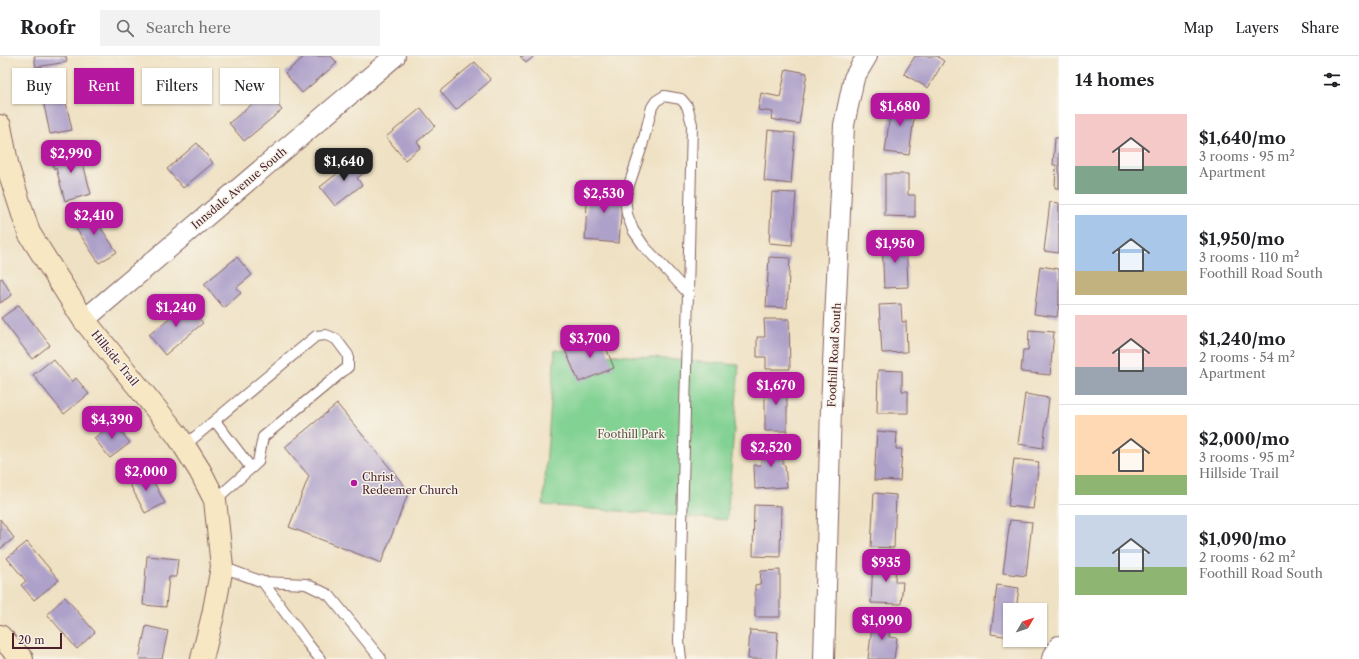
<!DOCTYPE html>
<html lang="en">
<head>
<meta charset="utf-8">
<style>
	body { margin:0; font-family:"Libre Caslon Text",serif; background:#f2f2f2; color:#202124; height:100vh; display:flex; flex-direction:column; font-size:15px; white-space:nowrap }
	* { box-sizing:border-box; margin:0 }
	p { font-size:13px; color:#757577 }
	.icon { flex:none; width:22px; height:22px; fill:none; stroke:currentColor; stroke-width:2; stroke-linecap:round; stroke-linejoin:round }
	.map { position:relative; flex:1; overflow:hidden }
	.sheet { display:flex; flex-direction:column; background:#fff; width:300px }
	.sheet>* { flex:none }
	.hud { position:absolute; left:12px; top:12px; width:380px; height:36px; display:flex; gap:8px }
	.needle { width:26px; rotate:51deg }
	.buttons { position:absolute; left:1003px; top:547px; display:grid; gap:8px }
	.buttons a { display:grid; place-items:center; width:44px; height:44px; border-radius:0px; background:#fff; box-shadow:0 1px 3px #0004; font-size:20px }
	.scale { position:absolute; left:12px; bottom:10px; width:50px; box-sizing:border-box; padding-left:4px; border:2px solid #4a1f2b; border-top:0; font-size:11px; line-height:14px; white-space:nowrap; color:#4a1f2b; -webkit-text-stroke:3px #f7f3e8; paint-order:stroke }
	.price { position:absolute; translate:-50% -34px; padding:0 9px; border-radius:8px; background:#b5179e; color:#fff; font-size:13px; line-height:26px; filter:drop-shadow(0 1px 2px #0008) }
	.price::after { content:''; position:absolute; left:50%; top:24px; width:12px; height:9px; margin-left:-6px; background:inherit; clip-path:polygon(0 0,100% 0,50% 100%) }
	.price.active { background:#222; color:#fff }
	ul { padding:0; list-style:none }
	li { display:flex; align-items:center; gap:12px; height:100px; padding:0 16px }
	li+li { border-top:1px solid #e0e0e0 }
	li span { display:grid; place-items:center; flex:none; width:112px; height:80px; border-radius:0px; color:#555 }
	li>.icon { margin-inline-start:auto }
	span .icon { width:48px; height:48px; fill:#fffc; stroke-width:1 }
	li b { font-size:17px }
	h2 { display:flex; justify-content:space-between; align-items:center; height:48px; padding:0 16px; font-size:17px }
	.chip { padding:0 14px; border-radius:0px; background:#fff; box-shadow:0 1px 3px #0004; font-size:14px; line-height:36px }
	.chip.active { background:#b5179e; color:#fff }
	header { display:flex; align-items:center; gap:24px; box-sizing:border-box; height:56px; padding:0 20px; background:#fff; border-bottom:1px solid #e0e0e0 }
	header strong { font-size:19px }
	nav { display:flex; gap:22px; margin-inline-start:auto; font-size:14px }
	.search { width:280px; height:36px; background:#f2f2f2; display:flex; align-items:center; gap:10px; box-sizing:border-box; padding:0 14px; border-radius:0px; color:#757577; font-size:15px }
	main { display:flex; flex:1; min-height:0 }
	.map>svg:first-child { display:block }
</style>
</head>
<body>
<header>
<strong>Roofr</strong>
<div class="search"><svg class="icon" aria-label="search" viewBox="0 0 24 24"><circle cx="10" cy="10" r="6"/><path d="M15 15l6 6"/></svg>Search here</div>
<nav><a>Map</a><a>Layers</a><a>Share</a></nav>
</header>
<main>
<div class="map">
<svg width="1059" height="603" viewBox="0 0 1059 603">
	<rect width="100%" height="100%" fill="#f7f3e8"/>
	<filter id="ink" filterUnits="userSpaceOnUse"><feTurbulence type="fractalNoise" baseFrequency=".025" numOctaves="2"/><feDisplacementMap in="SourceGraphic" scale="8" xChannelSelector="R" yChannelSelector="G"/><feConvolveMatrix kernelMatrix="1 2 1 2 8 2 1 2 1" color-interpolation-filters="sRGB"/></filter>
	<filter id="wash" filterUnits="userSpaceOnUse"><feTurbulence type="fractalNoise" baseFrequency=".012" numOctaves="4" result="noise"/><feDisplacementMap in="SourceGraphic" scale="16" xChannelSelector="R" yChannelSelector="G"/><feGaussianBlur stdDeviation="0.9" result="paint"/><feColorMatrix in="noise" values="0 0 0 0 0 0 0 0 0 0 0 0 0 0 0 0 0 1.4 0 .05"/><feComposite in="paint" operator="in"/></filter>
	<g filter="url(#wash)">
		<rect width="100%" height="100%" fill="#efe1c3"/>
		<path fill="#82d293" stroke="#66785f" d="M555 294 739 309 727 464 543 449Z"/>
		<g id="blocks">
			<g fill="#ada0c9">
				<path d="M34 0H66L67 6 36 11Z"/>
				<path d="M305 0H331L337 7 302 37 285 17Z"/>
				<path d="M520 0H534L526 7Z"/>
				<path d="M915 0H938V1L944 5 928 32 904 18Z"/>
				<path d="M475 6 491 24 456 54 440 35Z"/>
				<path d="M786 13 807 17 799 68 771 63 773 56 758 54 761 37 780 41Z"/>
				<path d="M58 22 61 38 64 37 72 74 50 78 39 25Z"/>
				<path d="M267 36 282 54 244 85 229 67Z"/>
				<path d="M892 43 916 47 909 99 885 96Z"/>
				<path d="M421 52 435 70 417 86 421 91 405 104 386 81Z"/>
				<path d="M768 74 795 77 791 128 764 125Z"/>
				<path d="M1055 82H1059V132H1055L1056 109H1053Z"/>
				<path d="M197 87 213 107 183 132 167 113Z"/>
				<path d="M79 92 91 138 65 145 56 112 54 113 50 99Z"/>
				<path d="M357 102 367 115 357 122 362 129 335 150 320 131Z"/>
				<path d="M885 118H908V139H915V161L885 160Z"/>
				<path d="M588 129 623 132 619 187 585 184Z"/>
				<path d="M772 136 796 137 792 189 769 187Z"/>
				<path d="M1050 146 1059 147V197L1044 195Z"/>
				<path d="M89 154 117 196 99 207 71 165Z"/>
				<path d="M906 183 908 231 884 232 882 184Z"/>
				<path d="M237 201 252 219 236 232 241 237 224 252 204 228Z"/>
				<path d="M769 201 790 202 787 252 766 251Z"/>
				<path d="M1040 210 1059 213V247L1057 261 1034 258Z"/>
				<path d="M2 222 12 239 0 247V223Z"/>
				<path d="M183 243 203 267 165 299 149 279 173 259 170 255Z"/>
				<path d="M901 248 902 266 906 265 907 296 882 297 879 249Z"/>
				<path d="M19 249 50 289 32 303 1 262Z"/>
				<path d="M764 263H789L790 313H766V301H757V281H765Z"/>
				<path d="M1029 274 1054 276 1050 319 1021 316 1023 294H1028Z"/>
				<path d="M601 279 614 312 579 326 565 294Z"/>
				<path d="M53 303 72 326 76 322 89 338 64 358 33 319Z"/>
				<path d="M878 314 902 315V335H908V357H877Z"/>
				<path d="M765 325 787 326V375H765Z"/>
				<path d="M1025 338 1049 342 1043 392 1018 388Z"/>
				<path d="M337 348 409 435 381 507 289 471 309 420 285 391Z"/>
				<path d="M114 367 130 387 110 402 94 382Z"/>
				<path d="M877 375 897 377 896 393H902L900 425 874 424Z"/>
				<path d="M782 388 783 409H785L787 431 755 433 754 409H761L760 389Z"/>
				<path d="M1014 403 1039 406 1033 453 1008 450Z"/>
				<path d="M148 415 165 447 145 457 128 425Z"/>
				<path d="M874 437 896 439 894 492 871 491Z"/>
				<path d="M754 449 781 450 780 501 753 500Z"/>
				<path d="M0 463 14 482 0 493Z"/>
				<path d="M1010 464 1032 466 1026 520 1003 517Z"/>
				<path d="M27 486 59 524 34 544 21 529 26 525 7 502Z"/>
				<path d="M147 500 178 503 176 521H169L166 551 143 549Z"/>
				<path d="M873 504 896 505 895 526H903L901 548 871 547Z"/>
				<path d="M780 514V561H755V529L760 528 761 515Z"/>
				<path d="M997 529 1019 532 1016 554H1010V581L991 578Z"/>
				<path d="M65 541 95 576 77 593 47 558Z"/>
				<path d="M873 563 891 566 889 581 897 582 894 603H868Z"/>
				<path d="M146 570 168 575 162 603H139Z"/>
				<path d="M750 574 778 576 776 603H748Z"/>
			</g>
		</g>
	</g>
	<g filter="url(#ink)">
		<use href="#blocks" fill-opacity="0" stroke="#846360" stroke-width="1"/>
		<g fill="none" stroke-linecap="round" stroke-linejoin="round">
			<g stroke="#846360" stroke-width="12">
				<g id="lane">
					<path d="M664 40 681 43 687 50 692 68 688 237 644 190 633 174 627 158 625 141 642 90 652 51 656 45Z"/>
					<path d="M215 365 251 412"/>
					<path d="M184 390 316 280 326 279 336 283 348 299V311L263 381 258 406 215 444"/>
					<path d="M222 511 263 526 306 528 329 539 381 603"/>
					<path d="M263 526 308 588 320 603"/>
					<path d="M681 603 679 585 688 237"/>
				</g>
			</g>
			<g stroke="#846360" stroke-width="22">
				<g id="street">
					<path d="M84 264 395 0"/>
					<path d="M824 603 831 351 844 69 854 22 867 0"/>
					<path d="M1052 603 1059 590"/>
				</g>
			</g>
			<g stroke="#846360" stroke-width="24">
				<g id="secondary">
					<path d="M0 70 8 112 29 177 84 264 178 380 200 415 215 444 222 511 213 559 202 603"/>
					<path d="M0 580 22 603"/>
				</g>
			</g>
			<use href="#lane" stroke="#fff" stroke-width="10"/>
			<use href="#street" stroke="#fff" stroke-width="20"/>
			<use href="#secondary" stroke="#f8e7c3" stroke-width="22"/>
		</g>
	</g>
	<circle fill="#b5179e" stroke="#f7f3e8" stroke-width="1.5" cx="354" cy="427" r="4"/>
	<g text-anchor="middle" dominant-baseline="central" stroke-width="3" stroke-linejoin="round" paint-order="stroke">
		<g font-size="11" fill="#4a1f2b" stroke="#f7f3e8">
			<text transform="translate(239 132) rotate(-40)">Innsdale Avenue South</text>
			<text transform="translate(834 299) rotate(-87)">Foothill Road South</text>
			<text transform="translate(115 302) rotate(51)">Hillside Trail</text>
		</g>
		<g font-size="11" fill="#5b554a" stroke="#f7f3e8">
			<text x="631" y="378">Foothill Park</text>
		</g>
		<g font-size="11" fill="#4a1f2b" stroke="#f7f3e8" text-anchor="start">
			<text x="362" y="421">Christ<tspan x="362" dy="13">Redeemer Church</tspan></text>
		</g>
	</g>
</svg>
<div class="buttons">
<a><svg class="needle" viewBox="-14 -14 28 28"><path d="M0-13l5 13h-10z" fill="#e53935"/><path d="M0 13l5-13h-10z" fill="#757577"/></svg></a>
</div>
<div class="scale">20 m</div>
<b class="price" style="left:900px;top:71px">$1,680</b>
<b class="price" style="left:71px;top:118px">$2,990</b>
<b class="price active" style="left:344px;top:126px">$1,640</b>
<b class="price" style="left:604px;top:158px">$2,530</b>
<b class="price" style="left:94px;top:180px">$2,410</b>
<b class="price" style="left:895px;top:208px">$1,950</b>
<b class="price" style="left:176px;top:272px">$1,240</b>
<b class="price" style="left:590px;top:303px">$3,700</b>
<b class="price" style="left:776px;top:350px">$1,670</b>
<b class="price" style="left:112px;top:384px">$4,390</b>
<b class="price" style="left:771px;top:412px">$2,520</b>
<b class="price" style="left:146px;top:436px">$2,000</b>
<b class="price" style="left:886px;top:527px">$935</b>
<b class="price" style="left:882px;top:585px">$1,090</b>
<div class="hud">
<a class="chip">Buy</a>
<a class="chip active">Rent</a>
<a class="chip">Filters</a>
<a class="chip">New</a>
</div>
</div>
<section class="sheet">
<h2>14 homes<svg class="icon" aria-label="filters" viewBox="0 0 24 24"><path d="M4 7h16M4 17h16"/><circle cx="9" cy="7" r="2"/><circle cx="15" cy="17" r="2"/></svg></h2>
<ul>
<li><span style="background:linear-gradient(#f6c9c9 65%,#7fa58c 0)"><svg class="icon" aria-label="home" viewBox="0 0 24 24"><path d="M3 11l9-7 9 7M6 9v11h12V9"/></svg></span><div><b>$1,640/mo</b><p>3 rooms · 95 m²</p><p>Apartment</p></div></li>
<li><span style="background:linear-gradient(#a9c7e8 70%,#c2b280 0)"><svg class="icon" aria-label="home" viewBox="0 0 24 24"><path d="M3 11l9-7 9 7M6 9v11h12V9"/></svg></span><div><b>$1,950/mo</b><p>3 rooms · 110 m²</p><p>Foothill Road South</p></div></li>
<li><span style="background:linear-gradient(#f6c9c9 65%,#9aa5b1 0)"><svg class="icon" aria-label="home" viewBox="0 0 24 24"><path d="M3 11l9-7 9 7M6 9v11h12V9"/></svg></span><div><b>$1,240/mo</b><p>2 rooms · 54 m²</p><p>Apartment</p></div></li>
<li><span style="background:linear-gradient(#ffd9b3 75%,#8fb573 0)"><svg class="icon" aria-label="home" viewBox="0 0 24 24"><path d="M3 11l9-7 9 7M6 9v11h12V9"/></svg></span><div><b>$2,000/mo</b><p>3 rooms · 95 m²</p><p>Hillside Trail</p></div></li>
<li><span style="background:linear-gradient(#c9d6e8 65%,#8fb573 0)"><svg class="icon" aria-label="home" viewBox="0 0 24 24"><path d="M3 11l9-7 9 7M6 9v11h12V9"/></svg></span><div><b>$1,090/mo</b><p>2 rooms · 62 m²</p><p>Foothill Road South</p></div></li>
</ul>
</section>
</main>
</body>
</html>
